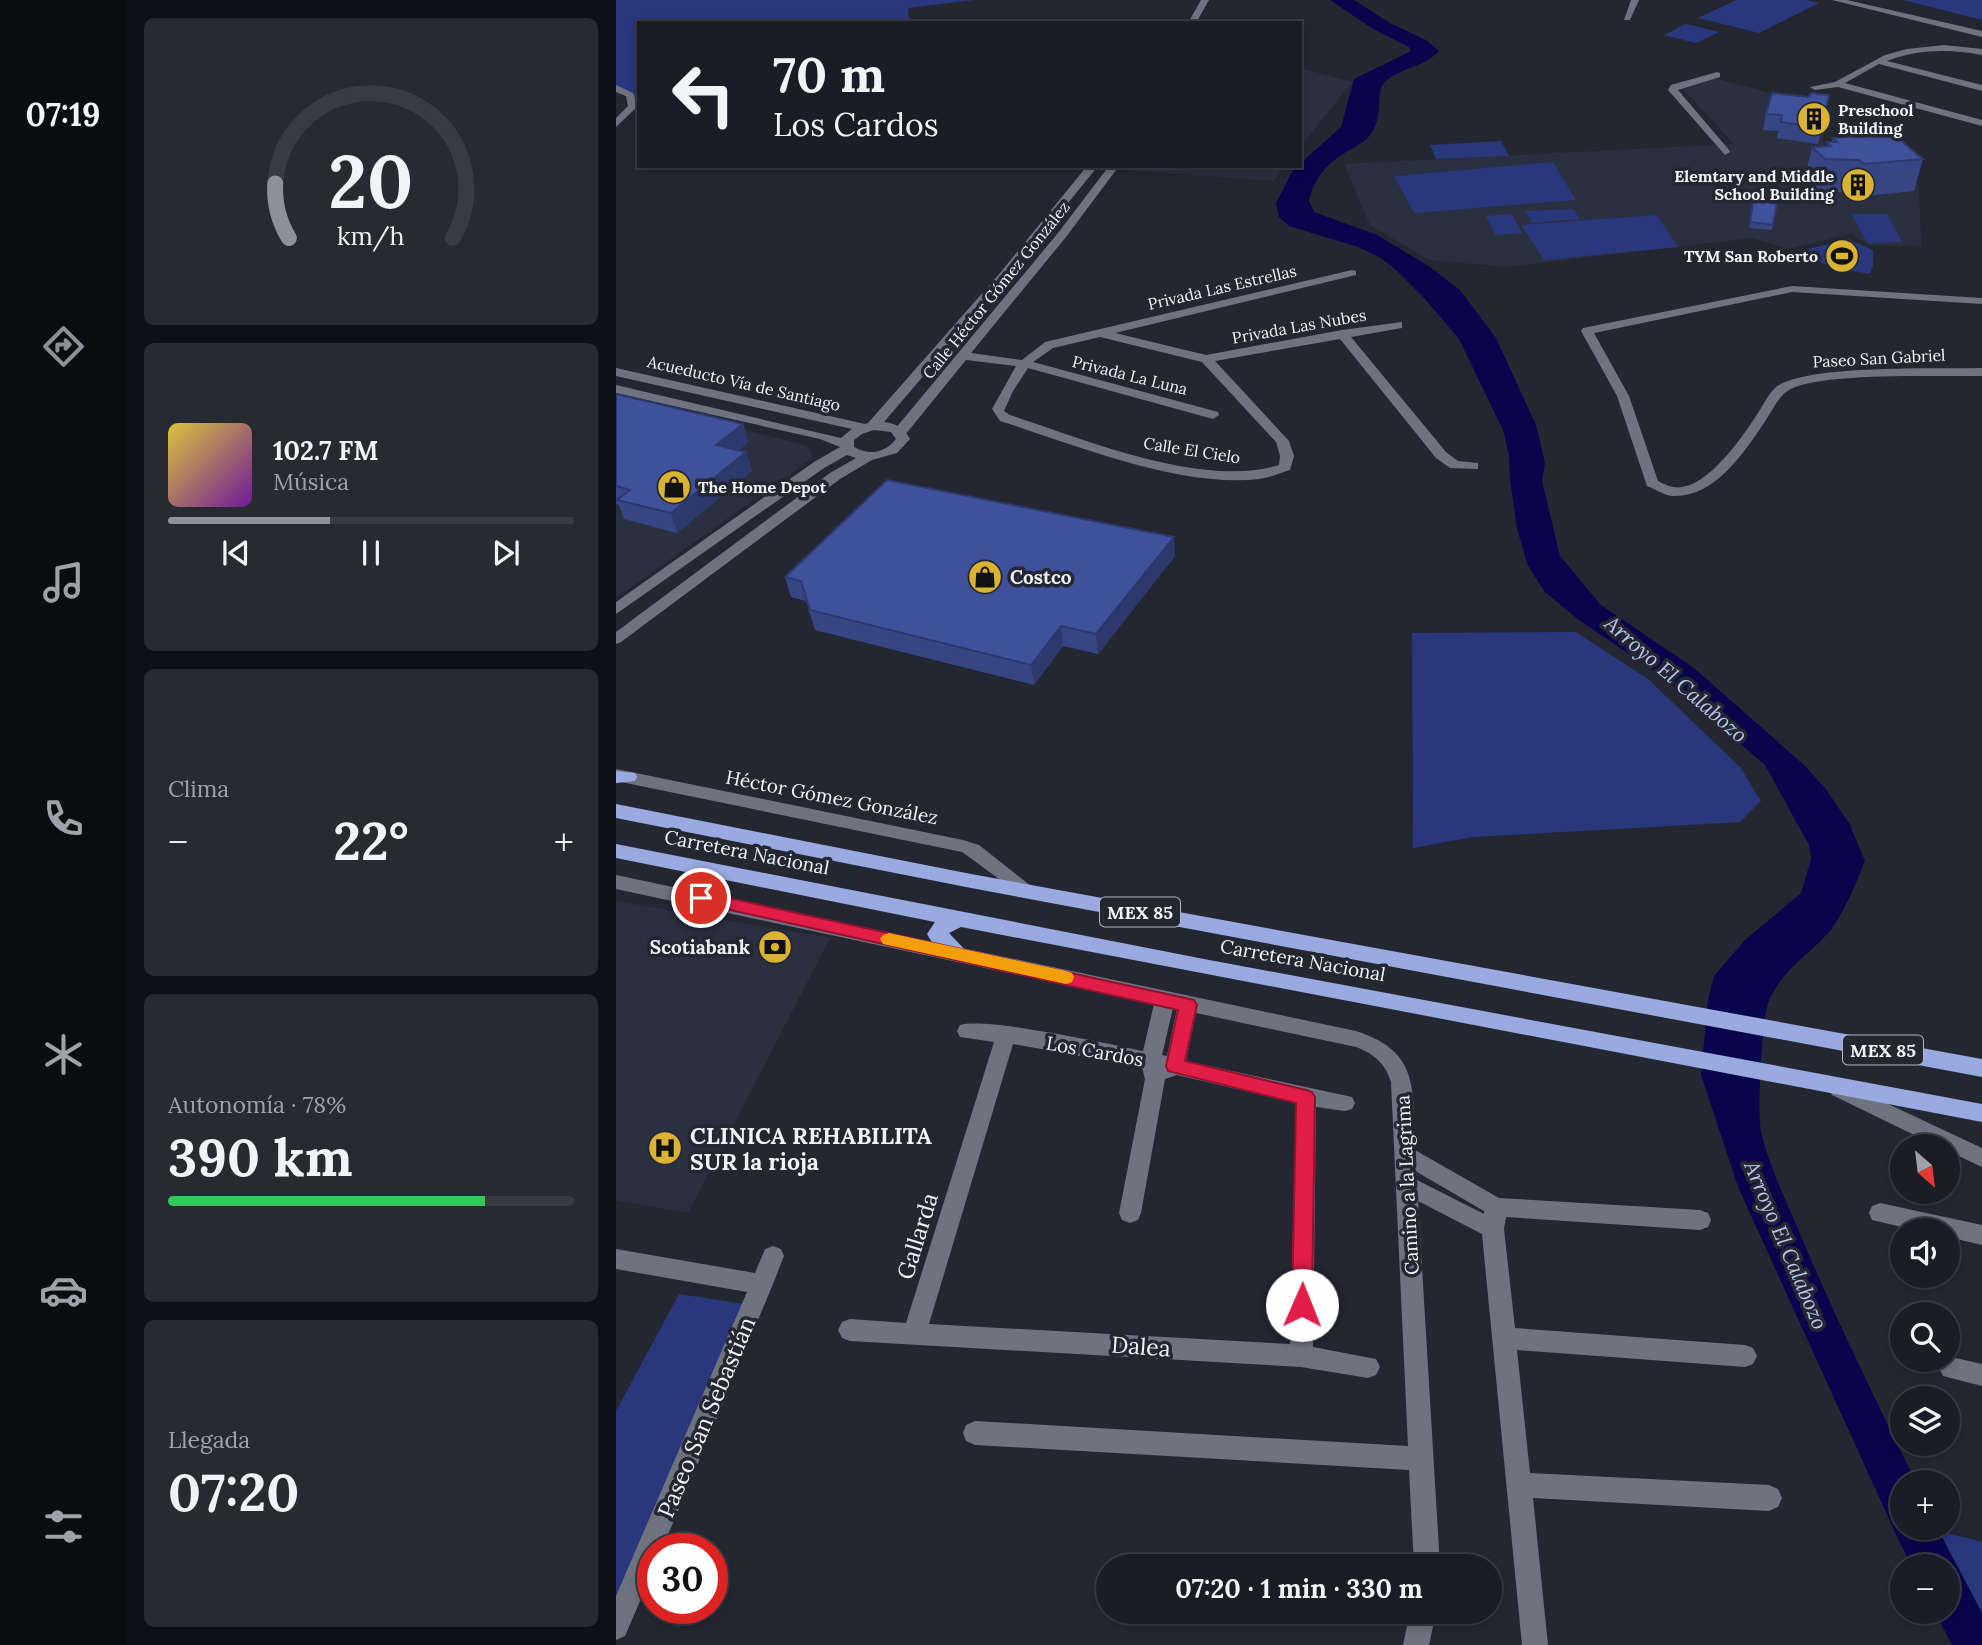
<!DOCTYPE html>
<html lang="es">
<meta charset="utf-8">
<style>
body{margin:0;font-family:Lora,serif;background:#282a32;color:#f1f3f6;height:100vh;display:flex;flex-direction:column;font-size:26px;white-space:nowrap}
*{box-sizing:border-box;margin:0}
p{font-size:23px;color:#a0a2a7}
.icon{flex:none;width:38px;height:38px;fill:none;stroke:currentColor;stroke-width:2;stroke-linecap:round;stroke-linejoin:round}
.map{position:relative;flex:1;overflow:hidden}
.details{display:flex;flex-direction:column;gap:18px;padding:18px;background:#0f1015;width:490px}
.details>*{flex:none}
.top-card{position:absolute;left:21px;top:21px;width:665px;height:147px;border-radius:0px;box-shadow:0 4px 10px #0003,0 0 0 2px #393b43;background:#1b1d26;color:#f1f3f6;overflow:hidden}
.needle{width:46px;rotate:152deg}
.controls{position:absolute;left:1274px;top:1134px;display:grid;gap:14px}
.controls a{display:grid;place-items:center;width:70px;height:70px;border-radius:50%;background:#1b1d26;box-shadow:0 4px 10px #0003,0 0 0 2px #393b43;font-size:35px}
.speed{position:absolute;left:21px;top:1533px;display:flex;gap:14px;font-size:35px;font-weight:700;text-align:center}
.speed>*{display:grid;place-content:center;width:91px;height:91px;border-radius:50%;background:#1b1d26;box-shadow:0 4px 10px #0003,0 0 0 2px #393b43;line-height:1}
.speed .limit{border:10px solid #d22;background:#fff;color:#111}
.pin{position:absolute;display:grid;place-items:center;width:60px;height:60px;color:#fff;margin:-30px;border:4px solid #fff;border-radius:50%;box-shadow:0 2px 7px #0007}
.me{position:absolute;width:77px;margin:-38px;rotate:1deg;stroke-linejoin:round;filter:drop-shadow(0 0 5px #0008)}
.turn{display:flex;align-items:center;gap:24px;height:147px;padding:0 21px;font-size:32px}
.turn .icon{width:91px;height:91px;stroke-width:2.5}
.turn b{display:block;font-size:49px;line-height:60px}
.big{font-size:52px;font-weight:800;line-height:1.1}
.details .widget{flex:1;display:flex;flex-direction:column;justify-content:center;gap:10px;min-width:0;padding:0 24px;border-radius:10px;background:#282a32}
.details .dial{align-items:center;gap:0}
.dial svg{height:182px;overflow:visible;fill:none;stroke:#393b43;stroke-width:7;stroke-linecap:round;text-anchor:middle}
.dial text{fill:#f1f3f6;stroke:none}
.song{display:flex;align-items:center;gap:21px}
.cover{width:84px;height:84px;border-radius:10px;background:linear-gradient(135deg,hsl(50 70% 55%),hsl(280 70% 35%))}
.played{height:7px;border-radius:4px;background:linear-gradient(90deg,#8c9099 40%,#393b43 40%)}
.keys{display:flex;justify-content:space-around;direction:ltr}
.heat{display:flex;justify-content:space-between;align-items:center;font-size:38px;direction:ltr}
.charge{height:10px;border-radius:5px;background:linear-gradient(90deg,#34c759 78%,#393b43 0)}
.trip{position:absolute;left:480px;top:1554px;width:406px;height:70px;border-radius:35px;background:#1b1d26;box-shadow:0 4px 10px #0003,0 0 0 2px #393b43;font-weight:800;line-height:70px;text-align:center}
main{display:flex;flex:1;min-height:0}
.dock{display:flex;flex-direction:column;width:126px;justify-content:space-around;align-items:center;background:#0b0c0f;color:#a0a2a7}
.dock .icon{width:49px;height:49px}
.dock .current{color:#8c9099}
.dock b{font-size:32px;color:#f1f3f6}
.map>svg:first-child{display:block}
.built{fill:#2b3040}
.green{fill:#29377c}
.water{fill:#09054d}
.lines{fill:none;stroke-linecap:round;stroke-linejoin:round}
.minor{fill:#6f7380;fill-rule:evenodd}
.tertiary{fill:#6f7380;fill-rule:evenodd}
.trunk{fill:#98aae0;fill-rule:evenodd}
.wall{fill:#364685}
.shaded-wall{fill:#2c396c}
.building{fill:#3f519b;stroke:#2c396c;stroke-width:2}
.route{fill:#e11d48;stroke:#92132f;stroke-width:2}
.slow{fill:#f59e0b}
.labels{text-anchor:middle;dominant-baseline:central;stroke-width:7;stroke-linejoin:round;paint-order:stroke}
.far-poi-label{font-size:16px;font-weight:bold;fill:#f0f3fa;stroke:#242732;text-anchor:start}
.far-street-label{font-size:16px;fill:#f0f3fa;stroke:#242732}
.shield{fill:#242732;stroke:#b3b6be;stroke-width:2}
.shield-label{font-size:18px;font-weight:bold;fill:#f0f3fa}
.poi-label{font-size:19px;font-weight:bold;fill:#f0f3fa;stroke:#242732;text-anchor:start}
.street-label{font-size:19px;fill:#f0f3fa;stroke:#242732}
.water-label{font-size:21px;font-style:italic;fill:#b8c6f0;stroke:#242732}
.near-poi-label{font-size:23px;font-weight:bold;fill:#f0f3fa;stroke:#242732;text-anchor:start}
.near-street-label{font-size:23px;fill:#f0f3fa;stroke:#242732}
</style>
<main>
<nav class="dock">
<b>07:19</b>
<svg class="icon current" aria-label="directions" viewBox="0 0 24 24"><path d="M12 3l9 9-9 9-9-9zM9 14v-3h6M13 9l2 2-2 2"/></svg>
<svg class="icon" aria-label="music" viewBox="0 0 24 24"><path d="M9 18V5l10-2v13"/><circle cx="6" cy="18" r="3"/><circle cx="16" cy="16" r="3"/></svg>
<svg class="icon" aria-label="phone" viewBox="0 0 24 24"><path d="M5 4h4l2 5-3 2q2 4 5 5l2-3 5 2v4C11 20 4 13 5 4z"/></svg>
<svg class="icon" aria-label="climate" viewBox="0 0 24 24"><path d="M12 3v18M4 7l16 10M4 17L20 7"/></svg>
<svg class="icon" aria-label="car" viewBox="0 0 24 24"><path d="M5 17H2v-5l4-1 3-4h7l3 4 3 1v5h-3M9 17h6M6 11h13"/><circle cx="7" cy="17" r="2"/><circle cx="17" cy="17" r="2"/></svg>
<svg class="icon" aria-label="filters" viewBox="0 0 24 24"><path d="M4 7h16M4 17h16"/><circle cx="9" cy="7" r="2"/><circle cx="15" cy="17" r="2"/></svg>
</nav>
<section class="details">
<div class="widget dial"><svg viewBox="0 0 100 80">
<path d="M14 69A42 42 0 1 1 86 69"/>
<path d="M14 69A42 42 0 0 1 8 45" stroke="#8c9099"/>
<text x="50" y="56" font-size="32" font-weight="700">20</text>
<text x="50" y="72" font-size="11">km/h</text>
</svg></div>
<div class="widget">
<div class="song"><i class="cover"></i><div><b>102.7 FM</b><p>Música</p></div></div>
<div class="played"></div>
<div class="keys"><svg class="icon" aria-label="previous" viewBox="0 0 24 24"><path d="M18 5L8 12l10 7zM5 5v14"/></svg><svg class="icon" aria-label="pause" viewBox="0 0 24 24"><path d="M8 5v14M16 5v14"/></svg><svg class="icon" aria-label="next" viewBox="0 0 24 24"><path d="M6 5l10 7-10 7zM19 5v14"/></svg></div>
</div>
<div class="widget"><p>Clima</p>
<div class="heat"><a>−</a><b class="big">22°</b><a>+</a></div>
</div>
<div class="widget"><p>Autonomía · 78%</p><b class="big">390 km</b><div class="charge"></div></div>
<div class="widget"><p>Llegada</p><b class="big">07:20</b></div>
</section>
<div class="map">
<svg width="1366" height="1645" viewBox="0 0 1366 1645">
<rect width="100%" height="100%" fill="#242732"/>
<path class="built" d="M 684,68 L 736,82 L 684,147 Z
M 1098,78 L 1215,109 L 1206,142 L 1277,156 L 1303,186 L 1305,246 L 1254,245 L 1236,234 L 1171,249 L 1137,238 L 889,267 L 813,260 L 754,225 L 728,164 L 1118,144 L 1067,89 Z
M 513,166 L 669,166 L 658,181 L 510,170 Z
M 0,399 L 190,445 L 195,452 L 195,459 L 0,598 Z
M 0,901 L 214,938 L 72,1213 L 0,1200 Z"/>
<path class="green" d="M 0,0 L 358,0 L 292,8 L 293,23 L 23,23 L 23,99 L 17,99 L 0,91 Z
M 1120,0 L 1189,0 L 1203,3 L 1143,33 L 1082,18 Z
M 1287,0 L 1366,0 L 1366,20 Z
M 1070,24 L 1103,32 L 1080,43 L 1048,35 Z
M 885,141 L 893,156 L 820,159 L 814,145 Z
M 937,162 L 960,200 L 798,213 L 778,176 Z
M 957,209 L 964,219 L 916,223 L 909,211 Z
M 896,214 L 906,233 L 879,235 L 870,216 Z
M 1236,214 L 1271,214 L 1286,242 L 1251,243 Z
M 1041,215 L 1062,247 L 928,260 L 905,225 Z
M 1232,239 L 1257,250 L 1257,265 L 1254,274 L 1227,269 L 1220,262 L 1208,264 L 1185,251 Z
M 960,632 L 1032,679 L 1124,767 L 1145,801 L 1124,822 L 857,837 L 797,848 L 796,633 Z
M 63,1294 L 129,1304 L 0,1597 L 0,1411 Z
M 1323,1531 L 1366,1542 L 1366,1613 Z"/>
<path class="water" d="M 714,0 L 738,0 L 774,23 L 810,40 L 823,51 C 807,68 787,67 771,80 C 757,91 770,114 754,135 C 748,143 740,146 732,151 C 712,162 698,178 693,201 L 698,212 L 761,235 L 814,267 L 844,290 L 880,338 L 920,425 L 929,463 L 926,481 L 944,556 L 985,605 L 1078,668 L 1188,765 L 1209,788 L 1233,823 L 1249,861 C 1242,879 1226,918 1213,932 C 1192,956 1163,972 1152,1004 C 1146,1020 1141,1114 1145,1131 C 1153,1167 1171,1202 1185,1236 C 1220,1319 1260,1401 1300,1482 L 1286,1482 L 1286,1528 L 1321,1528 L 1366,1613 L 1366,1645 L 1336,1645 L 1319,1612 L 1332,1612 L 1332,1566 L 1296,1566 L 1283,1541 L 1122,1187 L 1085,1075 L 1092,999 L 1098,976 L 1128,941 L 1185,893 L 1195,859 L 1193,845 L 1149,765 L 1047,677 L 963,620 L 929,592 L 921,580 L 911,564 L 901,528 L 894,480 L 893,455 L 887,430 L 843,339 L 809,299 L 779,269 L 763,257 L 742,247 L 673,226 L 663,217 L 660,203 L 677,170 L 725,127 L 738,79 L 795,51 L 793,47 L 757,29 Z"/>
<g class="lines">
<path class="minor" d="M 585,0 L 593,0 L 580,23 L 572,23 Z
M 1015,0 L 1023,0 L 1014,20 L 1008,20 Z
M 1216,0 L 1231,0 L 1366,31 L 1366,37 Z
M 1328,45 L 1366,49 L 1366,55 C 1334,49 1302,49 1271,61 L 1366,85 L 1366,91 L 1263,64 L 1229,83 L 1366,120 L 1366,126 L 1222,87 L 1199,90 L 1194,87 L 1219,82 L 1269,55 L 1291,49 Z
M 1101,72 L 1104,73 L 1104,77 L 1062,90 L 1113,150 L 1114,152 L 1109,155 L 1052,90 L 1055,85 Z
M 0,85 L 17,93 L 22,106 L 0,127 L 0,118 L 12,106 L 10,96 L 0,92 Z
M 471,166 L 482,166 L 392,277 L 262,429 L 252,429 L 252,423 L 384,273 Z
M 493,166 L 503,166 L 450,237 L 355,353 L 406,360 L 429,342 L 736,270 L 740,271 L 740,275 L 499,333 L 590,355 L 726,330 L 786,322 L 786,328 L 735,337 L 830,452 L 842,461 L 862,463 L 862,469 L 834,468 L 820,458 L 724,339 L 599,361 L 673,441 L 678,456 L 674,470 C 664,473 653,478 643,479 C 564,488 460,445 384,421 L 376,409 L 400,366 L 350,360 L 289,435 L 279,435 L 279,429 L 442,233 ZM 484,337 L 586,362 L 660,442 L 664,456 L 663,465 C 587,489 468,439 394,415 L 388,411 L 397,391 L 412,368 L 597,419 L 603,415 L 602,412 L 417,362 L 437,348 Z
M 1176,286 L 1366,298 L 1366,304 L 1176,292 L 978,333 L 1013,396 L 1042,481 C 1046,483 1052,486 1057,487 C 1089,493 1127,436 1142,413 C 1147,405 1153,393 1160,387 C 1189,364 1325,369 1366,368 L 1366,376 C 1327,377 1196,371 1170,392 C 1161,399 1155,413 1148,423 C 1127,454 1098,498 1056,496 C 1048,495 1039,489 1031,486 L 1001,396 L 965,331 L 967,328 Z
M 0,875 L 740,1031 C 806,1052 796,1092 799,1150 L 883,1198 L 1084,1210 L 1092,1213 L 1095,1220 L 1092,1227 L 1084,1230 L 890,1217 L 888,1229 L 899,1328 L 1129,1345 L 1137,1348 L 1141,1356 L 1137,1364 L 1129,1367 L 901,1350 L 914,1473 L 1153,1485 L 1162,1489 L 1166,1498 L 1162,1507 L 1153,1511 L 917,1498 L 932,1645 L 906,1645 L 866,1234 L 802,1201 L 824,1566 L 798,1566 L 793,1470 L 359,1445 L 350,1441 L 347,1433 L 350,1425 L 359,1421 L 792,1446 L 775,1082 C 769,1063 758,1054 740,1047 L 580,1013 L 570,1061 L 736,1097 L 739,1103 L 736,1109 L 729,1111 L 700,1107 L 697,1347 L 760,1359 L 764,1367 L 760,1375 L 752,1378 L 685,1367 L 234,1341 L 226,1338 L 222,1330 L 226,1322 L 234,1319 L 290,1323 L 378,1042 L 344,1037 L 341,1031 L 344,1025 C 371,1017 494,1044 527,1051 L 538,1004 L 0,889 ZM 557,1008 L 561,1009 L 551,1056 L 546,1055 ZM 397,1044 L 526,1067 L 529,1079 L 503,1213 L 506,1220 L 514,1223 L 522,1220 L 525,1213 L 549,1079 L 561,1075 L 680,1103 L 674,1344 L 313,1324 ZM 801,1172 L 868,1211 L 868,1214 L 801,1180 Z
M 1223,1081 L 1366,1148 L 1366,1167 L 1332,1151 L 1332,1146 L 1321,1146 L 1216,1095 L 1213,1089 L 1216,1083 Z
M 1264,1203 L 1366,1225 L 1366,1245 L 1332,1237 L 1332,1230 L 1299,1230 L 1256,1220 L 1253,1213 L 1256,1206 Z
M 157,1246 L 165,1249 L 168,1256 L 157,1284 L 46,1549 L 37,1549 L 37,1571 L 9,1636 L 0,1640 L 0,1596 L 131,1292 L 0,1269 L 0,1249 L 139,1273 L 149,1249 Z
M 1335,1357 L 1366,1364 L 1366,1386 L 1327,1376 L 1323,1368 L 1327,1360 Z
M 794,1612 L 820,1612 L 813,1645 L 787,1645 Z"/>
<path class="tertiary" d="M 0,368 L 249,424 C 266,419 286,422 294,439 L 281,453 L 256,460 L 224,479 L 5,642 L 0,644 L 0,632 L 214,473 L 240,458 L 231,455 L 208,468 L 0,614 L 0,602 L 198,462 L 224,447 L 204,439 L 0,393 L 0,385 L 225,438 L 236,429 L 0,376 ZM 258,430 L 275,432 L 280,439 C 269,453 253,456 238,447 L 238,440 L 246,434 Z
M 0,769 L 347,840 L 363,845 L 420,890 L 417,895 L 405,895 L 346,852 L 0,781 Z"/>
<path class="trunk" d="M 0,771 L 19,773 L 21,777 L 19,781 L 0,783 Z
M 0,804 L 355,874 L 1366,1059 L 1366,1077 L 355,888 L 0,818 Z
M 0,844 L 588,959 L 1366,1104 L 1366,1122 L 345,927 L 333,933 L 352,953 L 349,959 C 334,963 318,947 311,934 L 319,922 L 0,858 Z"/>
</g>
<path class="wall" d="M 1213,95 L 1202,144 L 1161,138 L 1163,131 L 1147,130 L 1150,114 L 1193,97 Z
M 1217,138 L 1307,159 L 1298,191 L 1240,197 L 1235,192 L 1202,192 L 1189,179 L 1196,147 L 1211,146 L 1211,142 L 1216,142 Z
M 1137,200 L 1161,203 L 1156,230 L 1133,228 Z
M 0,394 L 127,424 L 132,442 L 123,450 L 130,452 L 136,471 L 61,533 L 8,519 L 3,505 L 0,504 Z
M 559,556 L 482,654 L 447,646 L 418,685 L 199,630 L 190,601 L 175,597 L 169,577 Z"/>
<path class="shaded-wall" d="M 127,424 L 132,442 L 106,464 L 100,445 Z
M 130,452 L 136,471 L 61,533 L 55,513 Z
M 558,537 L 559,556 L 482,654 L 480,634 Z
M 445,626 L 447,646 L 418,685 L 415,665 Z"/>
<path class="building" d="M 1156,93 L 1193,97 L 1195,93 L 1213,95 L 1206,128 L 1165,122 L 1166,115 L 1150,114 Z
M 1276,133 L 1307,159 L 1248,164 L 1243,160 L 1209,159 L 1196,147 L 1215,146 L 1211,142 L 1221,142 L 1217,138 Z
M 1137,200 L 1161,203 L 1157,225 L 1134,222 Z
M 0,394 L 127,424 L 100,445 L 130,452 L 55,513 L 1,500 L 14,490 L 0,486 Z
M 271,480 L 558,537 L 480,634 L 445,626 L 415,665 L 194,610 L 185,581 L 169,577 Z"/>
<path class="route" d="M 85,892 L 578,1000 L 581,1005 L 569,1061 L 690,1090 L 696,1092 L 699,1097 L 696,1305 L 693,1311 L 686,1314 L 679,1311 L 676,1305 L 680,1103 L 552,1071 L 550,1066 L 562,1010 L 79,902 L 76,898 Z"/>
<path class="slow" d="M 273,933 L 450,971 L 456,973 L 458,977 L 456,982 L 450,984 L 267,944 L 264,939 L 267,935 Z"/>
<defs>
<g id="building-disc" transform="scale(1.75)"><circle r="9.5" fill="#dab333" stroke="#242732"/><path d="M-4-6H4V6H1V3H-1V6H-4ZM-2.5-4.3h1.7v1.8h-1.7ZM.8-4.3h1.7v1.8H.8ZM-2.5-1h1.7V.8h-1.7ZM.8-1h1.7V.8H.8Z" fill="#111"/></g>
<g id="stadium-disc" transform="scale(1.75)"><circle r="9.5" fill="#dab333" stroke="#242732"/><path d="M0-5a6.5 5 0 1 0 0 10a6.5 5 0 1 0 0-10ZM-3.5-1.8h7v3.6h-7Z" fill="#111"/></g>
<g id="shop-disc" transform="scale(1.75)"><circle r="9.5" fill="#dab333" stroke="#242732"/><path d="M-5-2.5h2.3a2.7 3.5 0 0 1 5.4 0H5L5.5 6h-11ZM-1.5-2.5h3a1.5 2.3 0 0 0-3 0Z" fill="#111"/></g>
<g id="bank-disc" transform="scale(1.75)"><circle r="9.5" fill="#dab333" stroke="#242732"/><path d="M-6-4H6V4H-6ZM0-2.3a2.3 2.3 0 1 0 0 4.6a2.3 2.3 0 1 0 0-4.6Z" fill="#111"/></g>
<g id="hospital-disc" transform="scale(1.75)"><circle r="9.5" fill="#dab333" stroke="#242732"/><path d="M-5-5h3v3.5h4V-5h3V5h-3V1.5h-4V5h-3Z" fill="#111"/></g>
</defs>
<g fill-rule="evenodd">
<use href="#building-disc" x="1198" y="119"/>
<use href="#building-disc" x="1242" y="185"/>
<use href="#stadium-disc" x="1226" y="256"/>
<use href="#shop-disc" x="58" y="487"/>
<use href="#shop-disc" x="369" y="577"/>
<use href="#bank-disc" x="159" y="947"/>
<use href="#hospital-disc" x="49" y="1148"/>
</g>
<g class="labels">
<g class="far-poi-label">
<text x="1222" y="110">Preschool<tspan x="1222" dy="18">Building</tspan></text>
<text x="1218" y="176" text-anchor="end">Elemtary and Middle<tspan x="1218" dy="18">School Building</tspan></text>
<text x="1202" y="256" text-anchor="end">TYM San Roberto</text>
<text x="82" y="487">The Home Depot</text>
</g>
<g class="far-street-label">
<text transform="translate(606 287) rotate(-13)">Privada Las Estrellas</text>
<text transform="translate(380 290) rotate(-51)">Calle Héctor Gómez González</text>
<text transform="translate(683 326) rotate(-10)">Privada Las Nubes</text>
<text transform="translate(1263 358) rotate(-3)">Paseo San Gabriel</text>
<text transform="translate(514 375) rotate(14)">Privada La Luna</text>
<text transform="translate(128 383) rotate(13)">Acueducto Vía de Santiago</text>
<text transform="translate(576 450) rotate(9)">Calle El Cielo</text>
</g>
<g class="shield">
<rect x="484" y="897.5" width="80" height="29" rx="5"/>
<rect x="1227" y="1035.5" width="80" height="29" rx="5"/>
</g>
<g class="shield-label">
<text x="524" y="912">MEX 85</text>
<text x="1267" y="1050">MEX 85</text>
</g>
<g class="poi-label">
<text x="394" y="577">Costco</text>
<text x="134" y="947" text-anchor="end">Scotiabank</text>
</g>
<g class="street-label">
<text transform="translate(216 797) rotate(11)">Héctor Gómez González</text>
<text transform="translate(131 852) rotate(11)">Carretera Nacional</text>
<text transform="translate(687 960) rotate(10)">Carretera Nacional</text>
<text transform="translate(479 1051) rotate(10)">Los Cardos</text>
<text transform="translate(791 1185) rotate(-93)">Camino a la Lagrima</text>
</g>
<g class="water-label">
<text transform="translate(1060 679) rotate(41)">Arroyo El Calabozo</text>
<text transform="translate(1170 1245) rotate(67)">Arroyo El Calabozo</text>
</g>
<g class="near-poi-label">
<text x="74" y="1135">CLINICA REHABILITA<tspan x="74" dy="26">SUR la rioja</tspan></text>
</g>
<g class="near-street-label">
<text transform="translate(301 1236) rotate(-73)">Gallarda</text>
<text transform="translate(525 1346) rotate(4)">Dalea</text>
<text transform="translate(90 1417) rotate(-67)">Paseo San Sebastián</text>
</g>
</g>
</svg>
<div class="controls">
<a><svg class="needle" viewBox="-14 -14 28 28"><path d="M0-13l5 13h-10z" fill="#e53935"/><path d="M0 13l5-13h-10z" fill="#a0a2a7"/></svg></a>
<a><svg class="icon" aria-label="sound" viewBox="0 0 24 24"><path d="M4 9h4l5-4v14l-5-4H4zM17 9q2 3 0 6"/></svg></a>
<a><svg class="icon" aria-label="search" viewBox="0 0 24 24"><circle cx="10" cy="10" r="6"/><path d="M15 15l6 6"/></svg></a>
<a><svg class="icon" aria-label="layers" viewBox="0 0 24 24"><path d="M12 4l9 5-9 5-9-5zM3 14l9 5 9-5"/></svg></a>
<a>+</a>
<a>−</a>
</div>
<div class="speed"><div class="limit">30</div></div>
<div class="pin" style="left:85px;top:898px;background:#d93025"><svg class="icon" aria-label="arrive" viewBox="0 0 24 24"><path d="M6 21V4h12l-3 4 3 4H6"/></svg></div>
<svg class="me" style="left:686px;top:1305px" viewBox="-20 -20 40 40"><circle r="19" fill="#fff"/><path d="M0-13L10 11 0 6-10 11z" fill="#e11d48"/></svg>
<div class="trip">07:20 · 1 min · 330 m</div>
<div class="top-card">
<div class="turn"><svg class="icon" aria-label="left" viewBox="0 0 24 24"><path d="M17 20v-9H6M10 6l-5 5 5 5"/></svg><div><b>70 m</b>Los Cardos</div></div>
</div>
</div>
</main>
